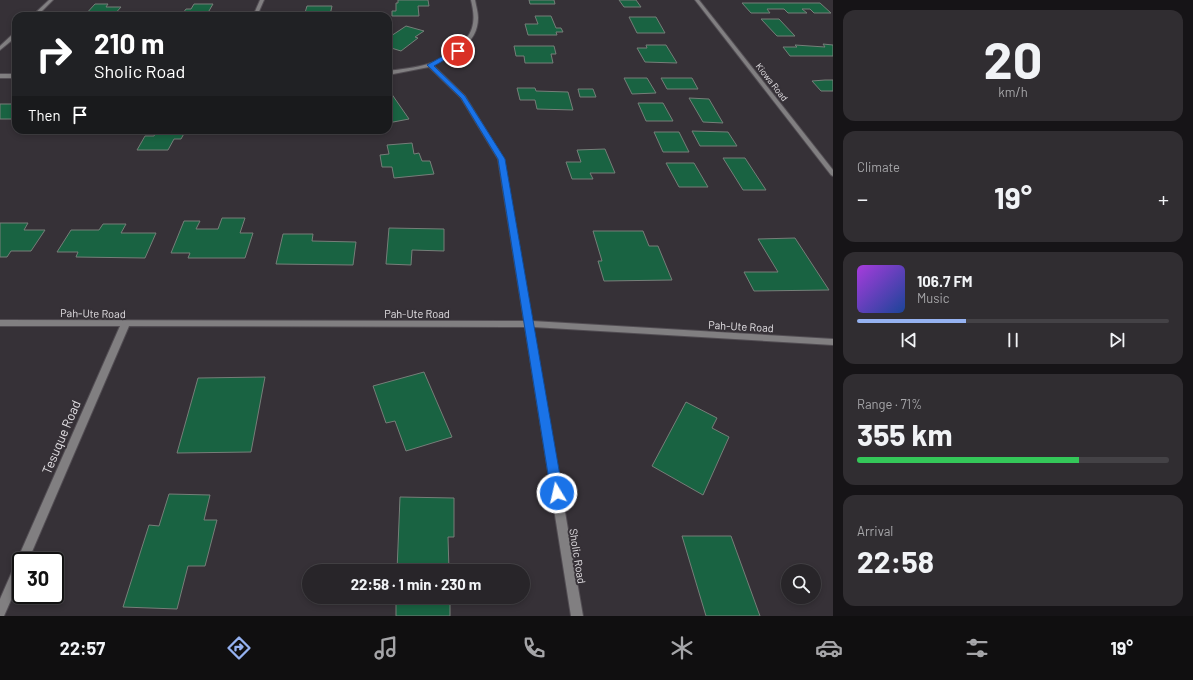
<!DOCTYPE html>
<meta charset="utf-8">
<style>
body{margin:0;font-family:Barlow,sans-serif;background:#302d31;color:#f1f3f6;height:100vh;display:flex;flex-direction:column;font-size:15px;white-space:nowrap}
*{box-sizing:border-box;margin:0}
p{font-size:13px;color:#a5a5a8}
.icon{flex:none;width:22px;height:22px;fill:none;stroke:currentColor;stroke-width:2;stroke-linecap:round;stroke-linejoin:round}
.map{position:relative;flex:1;overflow:hidden}
.details{display:flex;flex-direction:column;gap:10px;padding:10px;background:#161417;width:360px}
.details>*{flex:none}
.hud{position:absolute;left:12px;top:12px;width:380px;height:122px;border-radius:12px;box-shadow:0 2px 6px #0003,0 0 0 1px #444246;background:#202124;color:#fff;overflow:hidden}
.buttons{position:absolute;left:781px;top:564px;display:grid;gap:8px}
.buttons a{display:grid;place-items:center;width:40px;height:40px;border-radius:50%;background:#282529;box-shadow:0 2px 6px #0003,0 0 0 1px #444246;font-size:20px}
.speed{position:absolute;left:12px;top:552px;display:flex;gap:8px;font-size:20px;font-weight:700;text-align:center}
.speed>*{display:grid;place-content:center;width:52px;height:52px;border-radius:50%;background:#282529;box-shadow:0 2px 6px #0003,0 0 0 1px #444246;line-height:1}
.speed .limit{border:2px solid #111;border-radius:6px;background:#fff;color:#111}
.pin{position:absolute;display:grid;place-items:center;width:34px;height:34px;color:#fff;margin:-17px;border:2px solid #fff;border-radius:50%;box-shadow:0 1px 4px #0007}
.me{position:absolute;width:44px;margin:-22px;rotate:351deg;stroke-linejoin:round;filter:drop-shadow(0 0 3px #0008)}
.turn{display:flex;align-items:center;gap:14px;height:84px;padding:0 16px;font-size:18px}
.turn .icon{width:52px;height:52px;stroke-width:2.5}
.turn b{display:block;font-size:28px;line-height:34px}
.then{display:flex;align-items:center;height:38px;padding:0 16px;background:#0003;gap:8px;font-size:15px}
.big{font-size:30px;font-weight:700;line-height:1.1}
.details .widget{flex:1;display:flex;flex-direction:column;justify-content:center;gap:6px;min-width:0;padding:0 14px;border-radius:12px;background:#302d31}
.details .dial{align-items:center;gap:0}
.dial b{font-size:52px;line-height:1}
.song{display:flex;align-items:center;gap:12px}
.cover{width:48px;height:48px;border-radius:6px;background:linear-gradient(135deg,hsl(280 70% 55%),hsl(220 70% 35%))}
.played{height:4px;border-radius:2px;background:linear-gradient(90deg,#95b2f1 35%,#444246 35%)}
.keys{display:flex;justify-content:space-around;direction:ltr}
.heat{display:flex;justify-content:space-between;align-items:center;font-size:22px;direction:ltr}
.charge{height:6px;border-radius:3px;background:linear-gradient(90deg,#34c759 71%,#444246 0)}
.trip{position:absolute;left:302px;top:564px;width:228px;height:40px;border-radius:20px;background:#282529;box-shadow:0 2px 6px #0003,0 0 0 1px #444246;font-weight:700;line-height:40px;text-align:center}
.tabs{display:flex;height:64px;justify-content:space-around;align-items:center;background:#100f10;color:#a5a5a8}
.tabs .icon{width:28px;height:28px}
.tabs .current{color:#95b2f1}
.tabs b{font-size:18px;color:#f1f3f6}
main{display:flex;flex:1;min-height:0}
.map>svg:first-child{display:block}
.building{fill:#196342;stroke:#767e79}
.lines{fill:none;stroke-linecap:round;stroke-linejoin:round}
.minor-casing{stroke:#524d53;stroke-width:2}
.tertiary-casing{stroke:#524d53;stroke-width:2}
.minor{fill:#817f81;fill-rule:evenodd}
.tertiary{fill:#817f81;fill-rule:evenodd}
.route{fill:#1a73e8;stroke:#114b97}
.labels{text-anchor:middle;dominant-baseline:central;stroke-width:4;stroke-linejoin:round;paint-order:stroke}
.far-street-label{font-size:9px;fill:#e5e2e6;stroke:#363137}
.street-label{font-size:11px;fill:#e5e2e6;stroke:#363137}
.near-street-label{font-size:13px;fill:#e5e2e6;stroke:#363137}
</style>
<main>
<div class="map">
<svg width="833" height="616" viewBox="0 0 833 616">
<rect width="100%" height="100%" fill="#363137"/>
<path class="building" d="M 398,0 L 428,0 L 429,6 L 418,6 L 419,16 L 392,16 L 392,11 L 396,11 L 396,3 L 398,3 Z
M 529,0 L 554,0 L 555,4 L 530,4 Z
M 619,0 L 636,0 L 641,7 L 624,7 Z
M 742,3 L 820,3 L 831,13 L 814,13 L 810,9 L 802,9 L 807,13 L 788,13 L 784,9 L 767,9 L 770,13 L 751,13 Z
M 95,4 L 108,4 L 106,7 L 121,7 L 113,16 L 84,16 Z
M 194,4 L 213,4 L 206,16 L 187,16 L 189,13 L 183,13 L 186,9 L 191,9 Z
M 307,6 L 332,6 L 330,15 L 335,16 L 304,16 Z
M 535,16 L 551,16 L 556,28 L 561,28 L 563,32 L 556,32 L 557,35 L 528,35 L 525,24 L 538,24 Z
M 629,17 L 656,17 L 665,33 L 637,33 Z
M 761,19 L 779,19 L 795,36 L 777,36 Z
M 406,26 L 424,31 L 415,37 L 418,38 L 401,51 L 388,47 L 388,35 L 391,36 Z
M 823,44 L 833,45 L 833,56 L 790,56 L 783,47 L 797,47 L 795,45 L 825,47 Z
M 646,45 L 666,45 L 677,63 L 645,62 L 637,48 L 647,48 Z
M 514,46 L 554,46 L 556,54 L 551,54 L 553,63 L 525,63 L 524,56 L 516,56 Z
M 624,78 L 647,78 L 656,93 L 632,94 Z
M 661,78 L 692,78 L 698,89 L 667,89 Z
M 825,80 L 833,80 L 833,91 L 821,91 L 812,81 Z
M 517,88 L 535,88 L 536,91 L 568,92 L 573,110 L 537,109 L 535,100 L 520,100 Z
M 578,89 L 593,89 L 596,97 L 580,97 Z
M 388,93 L 391,93 L 409,119 L 388,123 Z
M 689,98 L 709,99 L 723,123 L 703,122 Z
M 638,103 L 663,103 L 673,121 L 646,121 Z
M 0,104 L 16,104 L 16,119 L 0,119 Z
M 157,130 L 186,130 L 181,139 L 174,139 L 168,150 L 137,150 L 145,136 L 154,136 Z
M 692,131 L 728,132 L 737,146 L 700,146 Z
M 654,132 L 679,132 L 689,152 L 663,152 Z
M 412,143 L 414,154 L 419,153 L 422,161 L 430,161 L 434,174 L 394,178 L 392,167 L 382,167 L 380,155 L 389,154 L 387,145 Z
M 605,149 L 615,173 L 590,173 L 593,179 L 572,179 L 566,162 L 581,162 L 577,150 Z
M 723,158 L 745,158 L 766,190 L 743,190 Z
M 666,163 L 694,163 L 708,187 L 679,187 Z
M 222,218 L 245,218 L 240,233 L 253,233 L 245,258 L 188,258 L 190,253 L 171,253 L 184,221 L 200,221 L 196,229 L 218,229 Z
M 0,223 L 28,223 L 24,230 L 45,230 L 31,251 L 11,251 L 7,257 L 0,257 Z
M 103,224 L 126,224 L 121,233 L 156,233 L 145,258 L 76,257 L 78,252 L 57,252 L 71,230 L 99,230 Z
M 389,228 L 444,229 L 444,251 L 412,250 L 411,265 L 386,264 Z
M 593,231 L 643,231 L 649,246 L 658,246 L 672,280 L 604,281 L 598,261 L 602,261 Z
M 283,234 L 313,234 L 312,241 L 356,242 L 353,265 L 276,264 Z
M 795,238 L 829,290 L 754,291 L 744,272 L 778,272 L 758,239 Z
M 424,372 L 452,437 L 406,451 L 395,421 L 386,423 L 373,386 Z
M 265,377 L 251,452 L 177,453 L 198,378 Z
M 686,402 L 717,418 L 712,428 L 729,437 L 703,495 L 652,466 Z
M 169,494 L 210,495 L 204,520 L 217,520 L 205,566 L 188,566 L 177,609 L 123,607 L 149,525 L 159,526 Z
M 400,497 L 454,498 L 454,537 L 448,537 L 449,571 L 397,571 Z
M 682,536 L 731,536 L 760,616 L 706,616 Z
M 396,597 L 450,597 L 450,616 L 396,616 Z"/>
<g class="lines">
<g class="minor-casing">
<path id="minor" d="M 49,0 L 53,0 L 37,16 L 32,16 Z
M 260,0 L 264,0 L 257,16 L 253,16 Z
M 471,0 L 475,0 C 476,6 478,12 478,18 C 478,44 453,55 433,65 L 465,96 L 504,159 L 532,321 L 833,339 L 833,345 L 533,327 L 583,616 L 571,616 L 525,327 L 129,326 L 28,561 L 21,561 L 21,577 L 4,616 L 0,616 L 0,599 L 120,326 L 0,326 L 0,320 L 524,321 L 498,159 L 461,98 L 429,67 L 388,75 L 388,71 C 401,69 415,68 428,64 C 443,59 468,43 472,28 C 475,18 473,9 471,0 Z
M 14,33 L 16,33 L 16,37 L 0,50 L 0,46 Z
M 0,74 L 16,74 L 16,78 L 0,78 Z"/>
</g>
<g class="tertiary-casing">
<path id="tertiary" d="M 695,0 L 699,0 L 833,170 L 833,176 L 831,175 Z"/>
</g>
<use href="#minor" class="minor"/>
<use href="#tertiary" class="tertiary"/>
</g>
<path class="route" d="M 456,49 L 460,51 L 434,66 L 465,96 L 505,159 L 563,493 L 561,497 L 557,499 L 553,497 L 551,493 L 498,159 L 461,98 L 427,65 Z"/>
<g class="labels">
<g class="far-street-label">
<text transform="translate(772 82) rotate(52)">Kiowa Road</text>
</g>
<g class="street-label">
<text transform="translate(93 313) rotate(1)">Pah-Ute Road</text>
<text x="417" y="313">Pah-Ute Road</text>
<text transform="translate(741 326) rotate(3)">Pah-Ute Road</text>
<text transform="translate(578 556) rotate(81)">Sholic Road</text>
</g>
<g class="near-street-label">
<text transform="translate(61 437) rotate(-67)">Tesuque Road</text>
</g>
</g>
</svg>
<div class="buttons">
<a><svg class="icon" aria-label="search" viewBox="0 0 24 24"><circle cx="10" cy="10" r="6"/><path d="M15 15l6 6"/></svg></a>
</div>
<div class="speed"><div class="limit">30</div></div>
<div class="pin" style="left:458px;top:51px;background:#d93025"><svg class="icon" aria-label="arrive" viewBox="0 0 24 24"><path d="M6 21V4h12l-3 4 3 4H6"/></svg></div>
<svg class="me" style="left:557px;top:493px" viewBox="-20 -20 40 40"><circle r="17" fill="#1a73e8" stroke="#fff" stroke-width="3"/><path d="M0-11L8 9 0 5-8 9z" fill="#fff"/></svg>
<div class="trip">22:58 · 1 min · 230 m</div>
<div class="hud">
<div class="turn"><svg class="icon" aria-label="right" viewBox="0 0 24 24"><path d="M7 20v-9h11M14 6l5 5-5 5"/></svg><div><b>210 m</b>Sholic Road</div></div>
<div class="then">Then<svg class="icon" aria-label="arrive" viewBox="0 0 24 24"><path d="M6 21V4h12l-3 4 3 4H6"/></svg></div>
</div>
</div>
<section class="details">
<div class="widget dial"><b>20</b><p>km/h</p></div>
<div class="widget"><p>Climate</p>
<div class="heat"><a>−</a><b class="big">19°</b><a>+</a></div>
</div>
<div class="widget">
<div class="song"><i class="cover"></i><div><b>106.7 FM</b><p>Music</p></div></div>
<div class="played"></div>
<div class="keys"><svg class="icon" aria-label="previous" viewBox="0 0 24 24"><path d="M18 5L8 12l10 7zM5 5v14"/></svg><svg class="icon" aria-label="pause" viewBox="0 0 24 24"><path d="M8 5v14M16 5v14"/></svg><svg class="icon" aria-label="next" viewBox="0 0 24 24"><path d="M6 5l10 7-10 7zM19 5v14"/></svg></div>
</div>
<div class="widget"><p>Range · 71%</p><b class="big">355 km</b><div class="charge"></div></div>
<div class="widget"><p>Arrival</p><b class="big">22:58</b></div>
</section>
</main>
<nav class="tabs">
<b>22:57</b>
<svg class="icon current" aria-label="directions" viewBox="0 0 24 24"><path d="M12 3l9 9-9 9-9-9zM9 14v-3h6M13 9l2 2-2 2"/></svg>
<svg class="icon" aria-label="music" viewBox="0 0 24 24"><path d="M9 18V5l10-2v13"/><circle cx="6" cy="18" r="3"/><circle cx="16" cy="16" r="3"/></svg>
<svg class="icon" aria-label="phone" viewBox="0 0 24 24"><path d="M5 4h4l2 5-3 2q2 4 5 5l2-3 5 2v4C11 20 4 13 5 4z"/></svg>
<svg class="icon" aria-label="climate" viewBox="0 0 24 24"><path d="M12 3v18M4 7l16 10M4 17L20 7"/></svg>
<svg class="icon" aria-label="car" viewBox="0 0 24 24"><path d="M5 17H2v-5l4-1 3-4h7l3 4 3 1v5h-3M9 17h6M6 11h13"/><circle cx="7" cy="17" r="2"/><circle cx="17" cy="17" r="2"/></svg>
<svg class="icon" aria-label="filters" viewBox="0 0 24 24"><path d="M4 7h16M4 17h16"/><circle cx="9" cy="7" r="2"/><circle cx="15" cy="17" r="2"/></svg>
<b>19°</b>
</nav>
